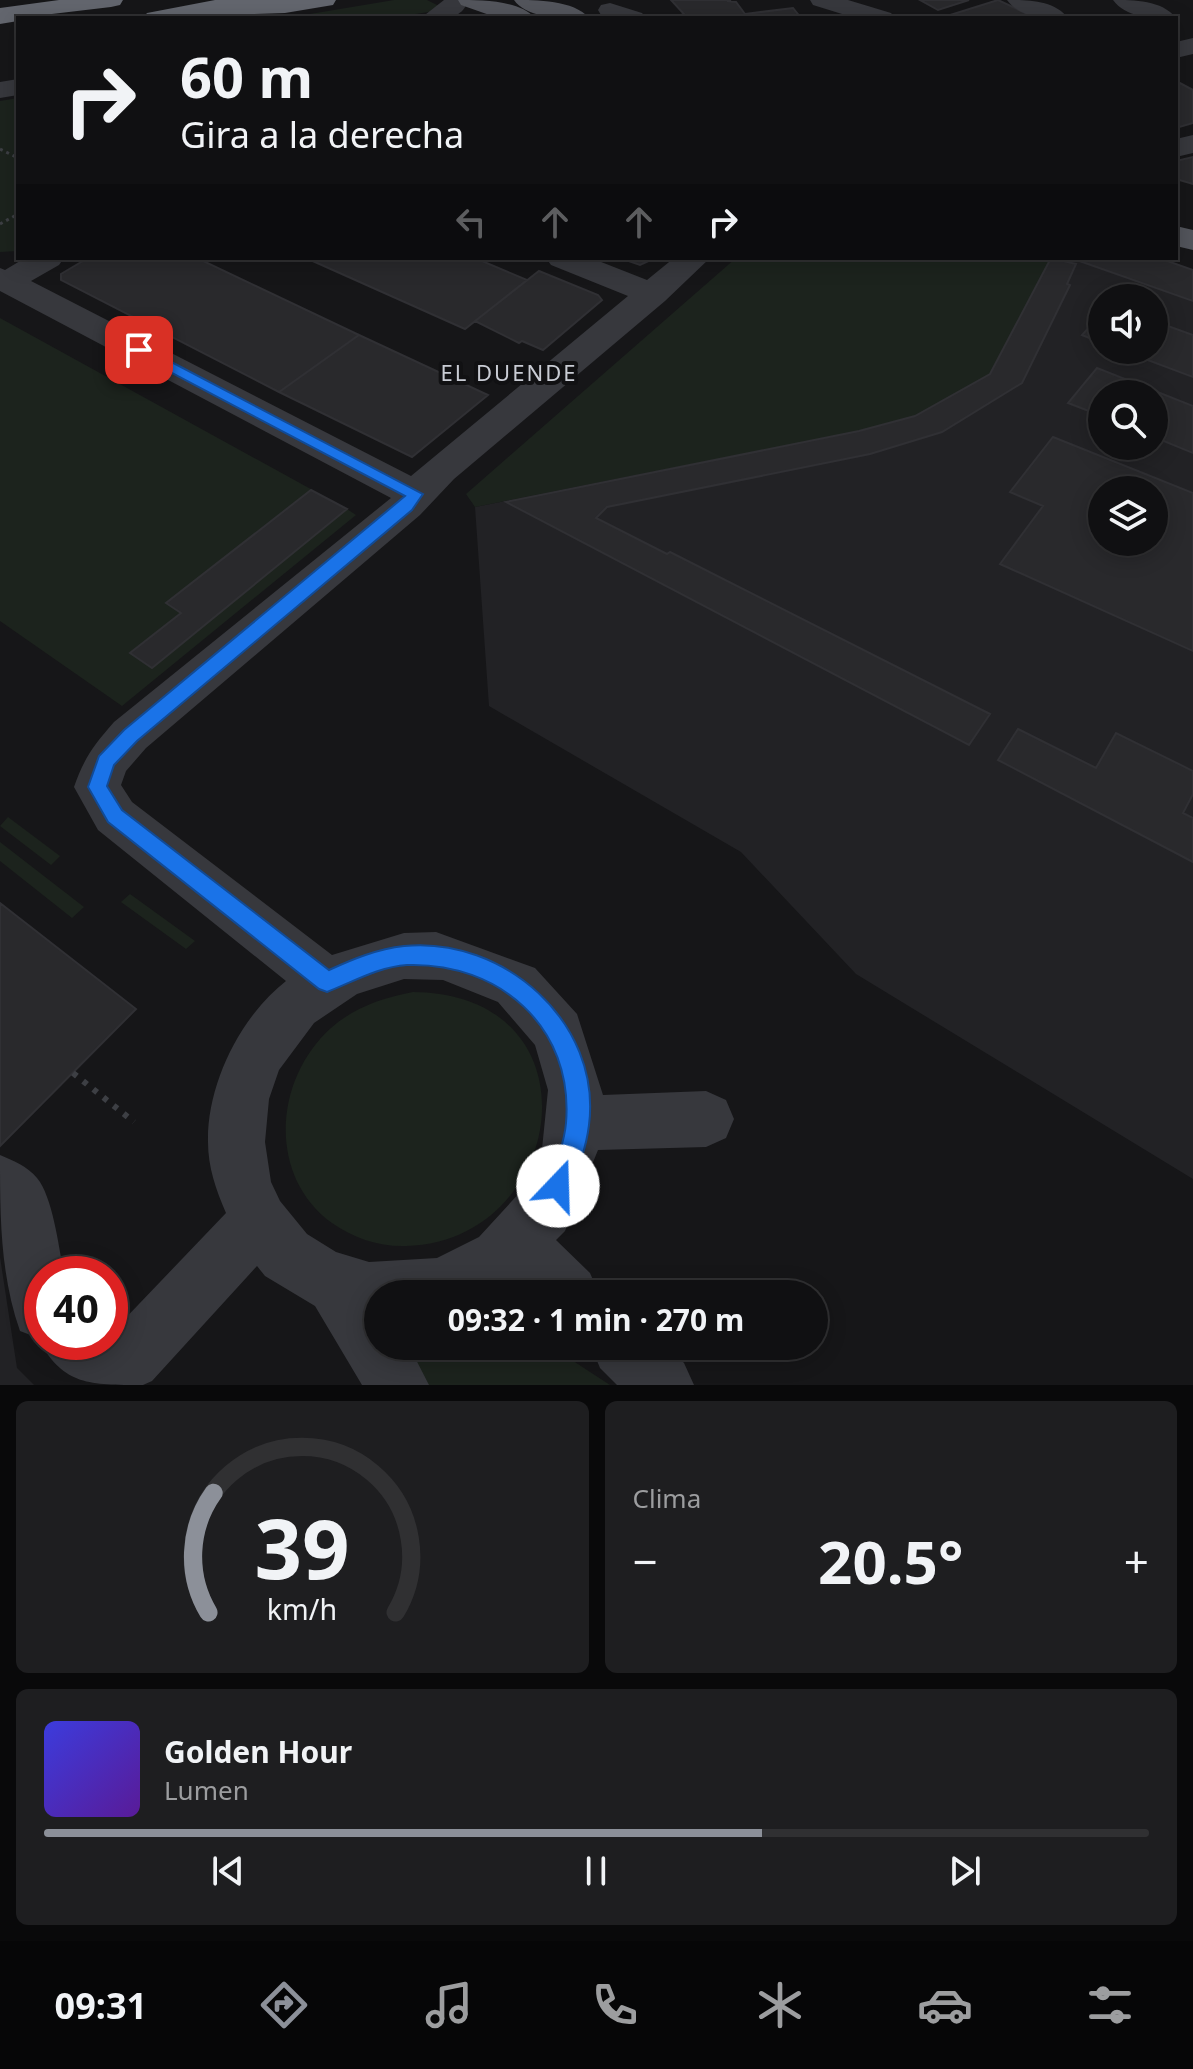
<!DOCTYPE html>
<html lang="es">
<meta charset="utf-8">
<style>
body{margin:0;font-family:"Noto Sans",sans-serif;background:#1e1e20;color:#f1f3f6;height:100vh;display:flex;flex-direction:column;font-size:30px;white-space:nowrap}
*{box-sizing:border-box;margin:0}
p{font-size:26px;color:#9c9d9f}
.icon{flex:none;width:44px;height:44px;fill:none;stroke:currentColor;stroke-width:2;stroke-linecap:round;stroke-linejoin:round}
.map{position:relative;height:1385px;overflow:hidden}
.panel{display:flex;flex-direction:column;gap:16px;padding:16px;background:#09090a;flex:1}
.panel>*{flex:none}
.guide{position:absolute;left:16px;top:16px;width:1162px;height:244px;border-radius:0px;box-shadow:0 4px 20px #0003,0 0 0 2px #303032;background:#101012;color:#f1f3f6;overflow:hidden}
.buttons{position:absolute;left:1088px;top:284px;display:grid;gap:16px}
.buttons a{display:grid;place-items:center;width:80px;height:80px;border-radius:50%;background:#101012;box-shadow:0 4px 20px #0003,0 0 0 2px #303032;font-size:40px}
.speed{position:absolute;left:24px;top:1256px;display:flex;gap:16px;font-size:40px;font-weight:700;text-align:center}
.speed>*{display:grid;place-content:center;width:104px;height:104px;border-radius:50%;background:#101012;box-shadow:0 4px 20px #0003,0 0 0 2px #303032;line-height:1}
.speed .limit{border:12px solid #d22;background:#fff;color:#111}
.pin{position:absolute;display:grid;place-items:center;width:68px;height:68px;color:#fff;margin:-34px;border-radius:16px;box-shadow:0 4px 12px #0006}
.me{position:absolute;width:88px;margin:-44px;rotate:21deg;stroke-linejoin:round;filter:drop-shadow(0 0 6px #0008)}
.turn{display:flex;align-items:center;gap:28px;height:168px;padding:0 32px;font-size:36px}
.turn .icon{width:104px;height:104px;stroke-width:2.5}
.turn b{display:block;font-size:56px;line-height:68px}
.lanes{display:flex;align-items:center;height:76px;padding:0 32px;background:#0003;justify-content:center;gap:40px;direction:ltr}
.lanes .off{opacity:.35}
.big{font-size:60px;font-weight:700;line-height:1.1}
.panel .tile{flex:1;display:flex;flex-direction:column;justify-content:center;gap:12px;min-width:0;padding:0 28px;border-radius:12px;background:#1e1e20}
.panel .dial{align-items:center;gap:0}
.dial svg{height:208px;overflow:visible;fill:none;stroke:#303032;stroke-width:7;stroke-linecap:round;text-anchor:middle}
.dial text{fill:#f1f3f6;stroke:none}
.song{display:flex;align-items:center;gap:24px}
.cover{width:96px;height:96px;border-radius:12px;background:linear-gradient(135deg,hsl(240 70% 55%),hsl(270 70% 35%))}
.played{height:8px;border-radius:4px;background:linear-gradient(90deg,#8c9099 65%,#303032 65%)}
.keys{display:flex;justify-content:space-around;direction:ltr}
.heat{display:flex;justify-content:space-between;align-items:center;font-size:44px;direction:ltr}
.panel .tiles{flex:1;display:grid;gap:16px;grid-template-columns:1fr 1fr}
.tile:last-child{grid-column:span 2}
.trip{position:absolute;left:364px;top:1280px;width:464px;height:80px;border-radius:40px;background:#101012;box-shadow:0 4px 20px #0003,0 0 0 2px #303032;font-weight:700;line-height:80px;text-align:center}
.dock{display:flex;height:128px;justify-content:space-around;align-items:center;background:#060607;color:#9c9d9f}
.dock .icon{width:56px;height:56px}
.dock .selected{color:#8c9099}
.dock b{font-size:36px;color:#f1f3f6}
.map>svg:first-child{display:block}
.built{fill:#222225;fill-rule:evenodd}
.green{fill:#1c231d}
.building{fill:#29292c;stroke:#303034;stroke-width:2;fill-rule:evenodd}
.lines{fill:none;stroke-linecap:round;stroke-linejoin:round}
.path-far1{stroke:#3d3f44;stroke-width:3;stroke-dasharray:3 4;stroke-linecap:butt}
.path{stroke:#3d3f44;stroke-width:6;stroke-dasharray:5 8;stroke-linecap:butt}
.minor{fill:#37383d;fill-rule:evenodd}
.major{fill:#53555c;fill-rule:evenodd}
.highway{fill:#63666e;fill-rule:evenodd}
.route{fill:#1a73e8;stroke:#114b97;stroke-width:2}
.labels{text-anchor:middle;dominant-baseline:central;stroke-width:8;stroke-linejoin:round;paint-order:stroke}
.far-neighbourhood-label{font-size:22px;letter-spacing:2px;fill:#c9ccd4;stroke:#111113}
</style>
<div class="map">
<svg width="1193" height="1385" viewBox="0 0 1193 1385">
<rect width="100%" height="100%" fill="#161618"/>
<path class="built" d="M 1051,258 L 1159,258 L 1193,270 L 1193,1179 L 856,974 L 741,852 L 489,706 L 475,507 L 859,431 L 915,416 L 990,374 ZM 1102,298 L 1154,298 L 1154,350 L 1102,350 ZM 1102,394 L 1154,394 L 1154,446 L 1102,446 ZM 1102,490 L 1154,490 L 1154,542 L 1102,542 Z
M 0,1257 L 17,1368 L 34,1385 L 0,1385 Z"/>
<path class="green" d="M 394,0 L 427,0 L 439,6 L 435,11 L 390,18 L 286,18 Z
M 18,98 L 18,251 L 0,252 L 0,101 Z
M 736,258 L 1051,258 L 990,374 L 915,416 L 859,431 L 475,507 L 466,494 Z
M 0,318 L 347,509 L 356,515 L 122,706 L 0,621 Z
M 8,817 L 60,856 L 51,865 L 0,826 Z
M 0,842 L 84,907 L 72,918 L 0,861 Z
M 130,894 L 195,941 L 186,949 L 121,902 Z
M 413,992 C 605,994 566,1243 406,1246 C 380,1247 353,1238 332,1223 C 267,1176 274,1079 331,1028 C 355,1007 382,998 413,992 Z
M 445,1346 L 520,1346 L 564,1355 L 610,1385 L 423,1385 L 405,1369 L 411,1348 Z"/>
<path class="building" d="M 671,0 L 731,0 L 727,1 L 736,2 L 745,14 L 793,8 L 801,18 L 737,18 L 735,15 L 683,18 L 681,15 L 684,14 Z
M 920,0 L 969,0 L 938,10 Z
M 998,0 L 1036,18 L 955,18 L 950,15 Z
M 1176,81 L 1193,90 L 1193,123 L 1176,128 Z
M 1193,157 L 1193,184 L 1176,179 L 1176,161 Z
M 88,258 L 197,258 L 359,335 L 279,392 L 61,280 L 61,274 Z
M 306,258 L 475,258 L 527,280 L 465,329 Z
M 620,258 L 655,258 L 640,265 Z
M 1051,258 L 1076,264 L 1067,284 L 1070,285 L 1022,383 L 942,432 L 870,454 L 607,507 L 596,518 L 667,554 L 670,552 L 990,714 L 969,745 L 506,502 L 859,431 L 915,416 L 990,374 Z
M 1071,258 L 1159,258 L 1193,270 L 1193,301 Z
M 539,271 L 598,295 L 602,300 L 543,350 L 522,341 L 519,343 L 475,321 Z
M 1102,313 L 1102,343 L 1082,335 Z
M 1154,321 L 1193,335 L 1193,377 L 1121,350 L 1154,350 Z
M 359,335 L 488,395 L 412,457 L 279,392 Z
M 1097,368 L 1193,406 L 1193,453 L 1154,437 L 1154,394 L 1102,394 L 1102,416 L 1068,403 Z
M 1053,437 L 1193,493 L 1193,651 L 1000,564 L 1043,506 L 1010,492 ZM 1102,490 L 1154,490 L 1154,542 L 1102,542 Z
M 311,490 L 347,509 L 152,668 L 130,653 L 181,613 L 166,603 Z
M 1018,729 L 1096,768 L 1116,733 L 1193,771 L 1193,794 L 1183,813 L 1193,818 L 1193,862 L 998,760 Z
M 0,903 L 136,1009 L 0,1146 Z"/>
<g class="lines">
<path class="path-far1" d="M 0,149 L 18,158
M 0,224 L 18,214"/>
<path class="path" d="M 73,1073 L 134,1122"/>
<path class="minor" d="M 444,0 L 468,0 C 462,22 440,18 421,18 Z
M 810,0 L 848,0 L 891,13 L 895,18 L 855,18 L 813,5 Z
M 1007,0 C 1028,0 1054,0 1068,18 C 1046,18 1021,19 1007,0 Z
M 1113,0 C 1134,0 1162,0 1176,18 C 1154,18 1127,19 1113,0 Z
M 610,3 L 642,13 L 646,18 L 601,15 L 598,10 L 601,5 Z
M 1193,38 L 1193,54 L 1176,58 L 1176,42 Z
M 18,79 L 18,95 L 0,98 L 0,82 Z
M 1193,135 L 1193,153 L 1176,157 L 1176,139 Z
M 25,258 L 64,258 L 59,265 L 31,281 L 411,476 L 628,296 L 551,265 L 546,258 L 591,258 L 647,280 L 674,258 L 710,258 L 665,301 L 454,479 L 420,515 L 146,748 L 126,771 L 121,785 L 132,802 L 332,955 L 404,933 L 436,932 L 535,968 L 577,1014 L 603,1095 L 706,1091 L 726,1100 L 734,1119 L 726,1138 L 706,1147 L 598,1150 L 565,1231 L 556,1240 L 590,1273 L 599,1294 L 526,1294 L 515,1282 L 492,1294 L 378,1294 L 378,1346 L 409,1346 L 429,1385 L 362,1385 L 315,1306 L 265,1276 L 257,1266 L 152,1381 L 143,1385 C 89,1385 64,1385 40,1342 L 41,1339 L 20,1331 C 0,1274 0,1215 0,1155 C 14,1161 27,1166 37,1178 C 53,1197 59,1249 64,1274 L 42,1274 L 42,1342 L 110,1342 L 110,1327 L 117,1327 L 226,1213 C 216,1190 208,1167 208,1142 C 207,1084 240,1017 286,981 L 98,830 L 74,787 C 84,758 94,745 114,722 L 391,498 L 0,291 L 0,268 L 5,270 ZM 404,979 L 443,980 L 498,1002 L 535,1045 L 548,1090 L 542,1149 L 523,1189 L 479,1237 L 437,1258 L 369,1262 L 336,1252 L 307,1234 L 280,1201 L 271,1182 L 265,1142 L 269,1099 L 279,1070 L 314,1023 L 357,994 Z
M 591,1346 L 667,1346 L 684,1363 L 694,1385 L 617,1385 L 600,1368 Z"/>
<path class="major" d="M 458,0 C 480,0 520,0 535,18 L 498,18 L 461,5 Z
M 514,0 C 536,0 574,0 589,18 C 566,18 528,20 514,0 Z
M 1176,226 L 1193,230 L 1193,250 L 1176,246 Z"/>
<path class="highway" d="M 59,0 L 123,0 L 120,5 L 111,7 L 18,18 L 18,21 L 0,24 L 0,8 Z
M 215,0 L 336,0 L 333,5 L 285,13 L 143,18 L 147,13 Z"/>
</g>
<path class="route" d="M 139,345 L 423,494 L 412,510 L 137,741 L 114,765 L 107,786 L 122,810 L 329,970 C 353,959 377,949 404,946 C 503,936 602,1022 589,1125 C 586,1150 577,1173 566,1195 L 558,1198 L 549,1195 L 546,1186 C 554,1166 564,1146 566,1123 C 574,1027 499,962 407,965 C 378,967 353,982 327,992 L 319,989 L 108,822 L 88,787 L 99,756 L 124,730 L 405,496 L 134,353 L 134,347 Z"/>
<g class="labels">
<g class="far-neighbourhood-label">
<text x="509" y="372">EL DUENDE</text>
</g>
</g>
</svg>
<div class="buttons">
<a><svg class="icon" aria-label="sound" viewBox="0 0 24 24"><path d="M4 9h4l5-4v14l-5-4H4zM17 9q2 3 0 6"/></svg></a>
<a><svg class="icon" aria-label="search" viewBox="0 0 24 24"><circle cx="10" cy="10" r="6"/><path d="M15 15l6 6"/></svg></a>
<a><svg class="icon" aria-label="layers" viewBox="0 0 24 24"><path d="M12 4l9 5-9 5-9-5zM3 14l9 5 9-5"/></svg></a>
</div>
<div class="speed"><div class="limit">40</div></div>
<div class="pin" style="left:139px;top:350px;background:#d93025"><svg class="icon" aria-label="arrive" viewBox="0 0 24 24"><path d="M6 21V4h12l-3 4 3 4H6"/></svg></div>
<svg class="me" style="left:558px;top:1186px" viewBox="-20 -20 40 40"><circle r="19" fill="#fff"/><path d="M0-13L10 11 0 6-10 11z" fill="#1a73e8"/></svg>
<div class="trip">09:32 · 1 min · 270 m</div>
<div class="guide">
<div class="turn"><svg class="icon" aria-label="right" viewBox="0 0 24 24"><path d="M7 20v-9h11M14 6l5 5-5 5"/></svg><div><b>60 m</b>Gira a la derecha</div></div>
<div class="lanes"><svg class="icon off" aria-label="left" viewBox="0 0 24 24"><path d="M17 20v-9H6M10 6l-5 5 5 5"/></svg><svg class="icon off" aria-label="ahead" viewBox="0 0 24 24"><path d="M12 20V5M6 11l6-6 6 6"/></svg><svg class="icon off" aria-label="ahead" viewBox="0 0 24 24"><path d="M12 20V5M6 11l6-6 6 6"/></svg><svg class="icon" aria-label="right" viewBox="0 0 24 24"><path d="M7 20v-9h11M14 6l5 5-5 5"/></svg></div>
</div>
</div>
<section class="panel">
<div class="tiles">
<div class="tile dial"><svg viewBox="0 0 100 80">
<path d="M14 69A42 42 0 1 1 86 69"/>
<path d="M14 69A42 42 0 0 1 16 23" stroke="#8c9099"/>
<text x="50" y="56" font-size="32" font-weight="700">39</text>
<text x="50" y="72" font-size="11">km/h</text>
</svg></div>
<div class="tile"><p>Clima</p>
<div class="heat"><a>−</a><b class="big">20.5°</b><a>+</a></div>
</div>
<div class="tile">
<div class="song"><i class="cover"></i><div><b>Golden Hour</b><p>Lumen</p></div></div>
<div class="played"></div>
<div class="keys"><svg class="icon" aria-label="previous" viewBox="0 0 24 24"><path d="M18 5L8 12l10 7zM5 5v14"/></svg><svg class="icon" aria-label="pause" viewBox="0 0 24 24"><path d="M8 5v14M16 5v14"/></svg><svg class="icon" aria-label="next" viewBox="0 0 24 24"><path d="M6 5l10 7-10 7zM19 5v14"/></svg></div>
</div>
</div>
</section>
<nav class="dock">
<b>09:31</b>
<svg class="icon selected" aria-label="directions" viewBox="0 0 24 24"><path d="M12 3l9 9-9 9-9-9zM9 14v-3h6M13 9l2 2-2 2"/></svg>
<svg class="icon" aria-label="music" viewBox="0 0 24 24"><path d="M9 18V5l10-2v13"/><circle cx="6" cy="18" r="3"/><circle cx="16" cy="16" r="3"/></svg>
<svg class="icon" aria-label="phone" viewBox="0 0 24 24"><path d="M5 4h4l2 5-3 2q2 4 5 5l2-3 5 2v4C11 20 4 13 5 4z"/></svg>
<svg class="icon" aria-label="climate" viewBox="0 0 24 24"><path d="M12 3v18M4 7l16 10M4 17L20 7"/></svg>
<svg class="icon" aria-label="car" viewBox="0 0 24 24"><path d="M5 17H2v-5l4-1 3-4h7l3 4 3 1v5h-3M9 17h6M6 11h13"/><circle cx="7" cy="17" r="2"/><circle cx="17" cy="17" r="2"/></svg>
<svg class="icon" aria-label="filters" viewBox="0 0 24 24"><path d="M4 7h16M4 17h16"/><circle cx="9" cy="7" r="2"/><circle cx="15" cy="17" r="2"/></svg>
</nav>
